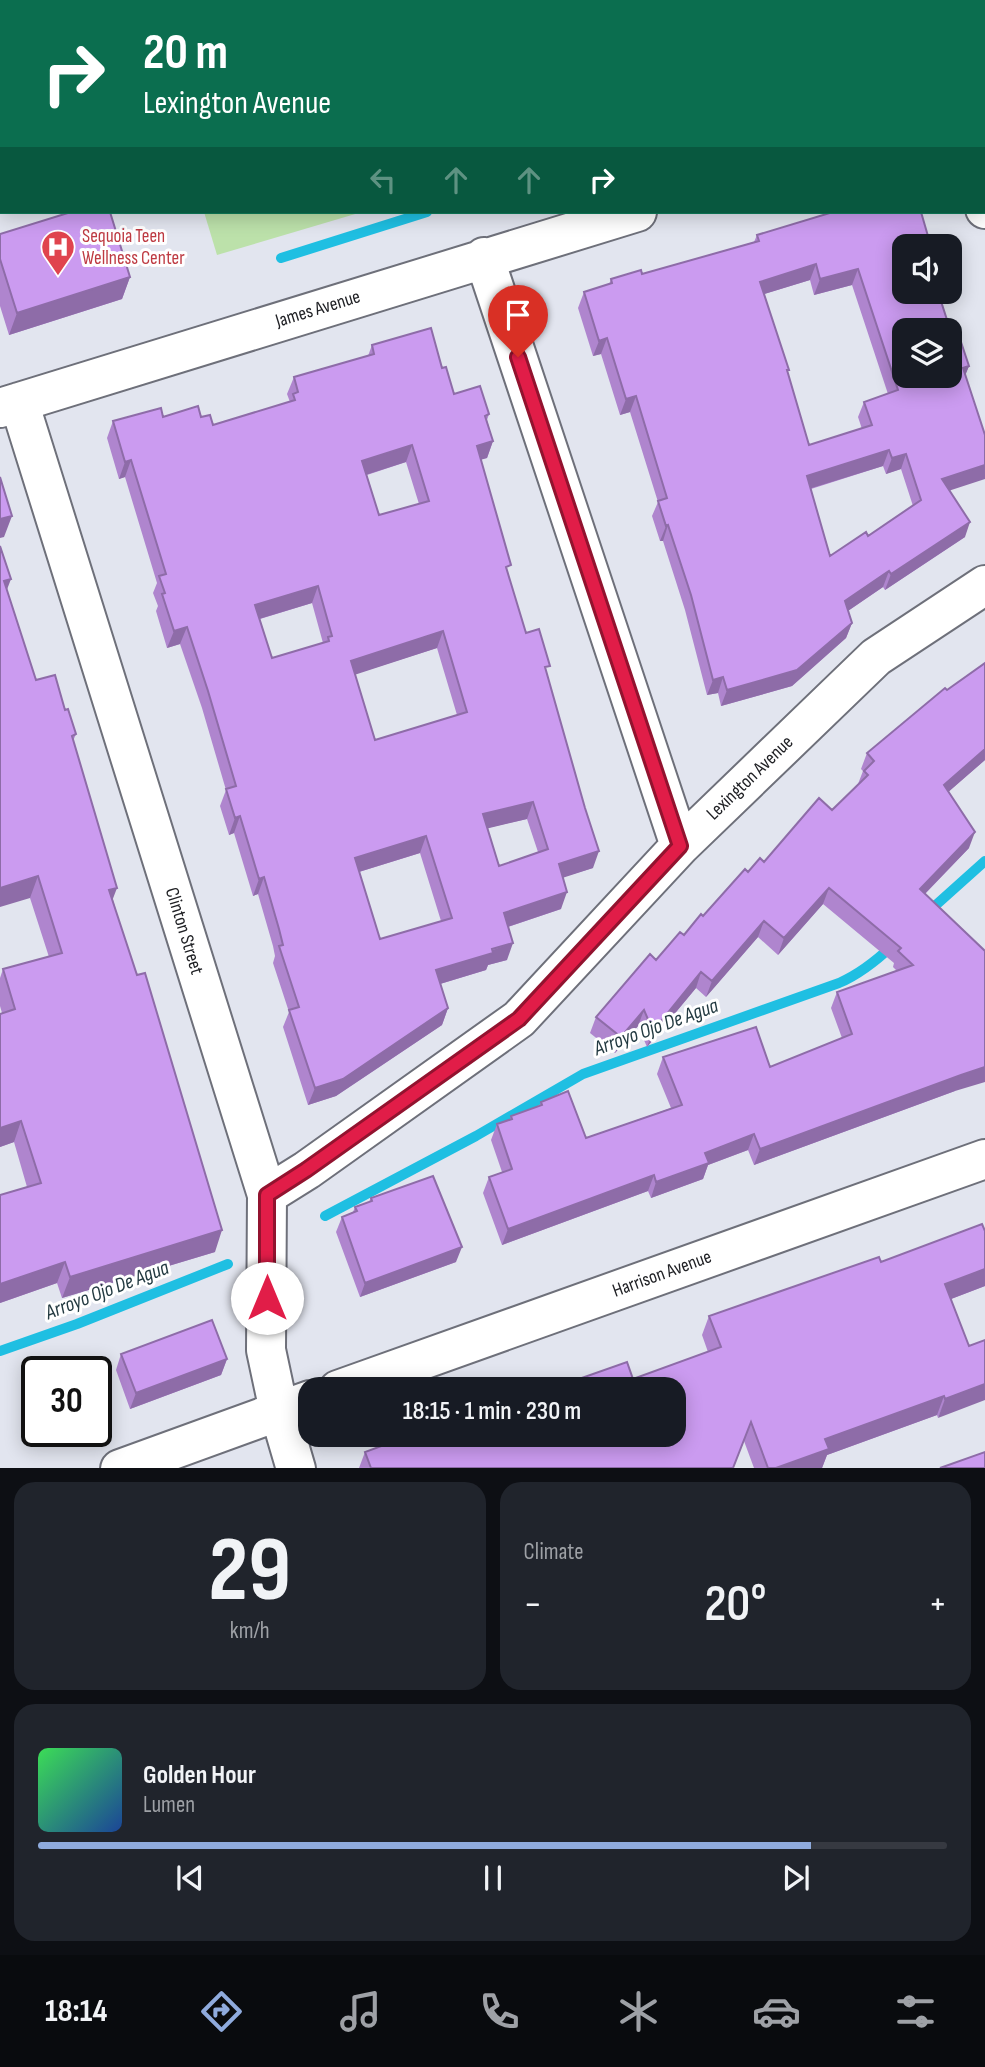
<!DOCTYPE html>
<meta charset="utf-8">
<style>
body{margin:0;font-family:"Sofia Sans Condensed",sans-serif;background:#20242c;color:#f1f3f6;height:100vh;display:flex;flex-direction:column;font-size:26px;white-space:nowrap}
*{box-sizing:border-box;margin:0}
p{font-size:23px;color:#9ea1a6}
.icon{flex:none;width:38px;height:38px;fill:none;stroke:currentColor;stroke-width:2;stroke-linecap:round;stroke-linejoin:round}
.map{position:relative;height:1468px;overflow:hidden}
.side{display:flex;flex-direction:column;gap:14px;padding:14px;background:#0d0f14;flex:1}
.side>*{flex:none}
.guide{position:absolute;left:0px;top:0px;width:985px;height:214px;box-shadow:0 4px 18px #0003;background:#0b6e4f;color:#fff;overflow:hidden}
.tools{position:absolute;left:892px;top:234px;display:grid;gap:14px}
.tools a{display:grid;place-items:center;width:70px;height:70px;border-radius:14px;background:#171b24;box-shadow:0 4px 18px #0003;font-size:35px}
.speed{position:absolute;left:21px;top:1356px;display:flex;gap:14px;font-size:35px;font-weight:700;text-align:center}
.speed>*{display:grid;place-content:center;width:91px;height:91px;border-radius:50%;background:#171b24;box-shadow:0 4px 18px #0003;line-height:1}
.speed .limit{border:4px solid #111;border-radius:10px;background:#fff;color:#111}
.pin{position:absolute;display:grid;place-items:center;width:60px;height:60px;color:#fff;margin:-72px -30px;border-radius:50% 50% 50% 0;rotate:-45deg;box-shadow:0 0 7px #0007}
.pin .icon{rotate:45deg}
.me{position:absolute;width:77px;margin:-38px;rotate:0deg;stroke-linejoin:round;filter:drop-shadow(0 0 5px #0008)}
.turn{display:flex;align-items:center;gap:24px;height:147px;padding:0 28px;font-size:32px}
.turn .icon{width:91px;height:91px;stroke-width:2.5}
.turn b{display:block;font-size:49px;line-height:60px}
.lanes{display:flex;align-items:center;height:66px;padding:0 28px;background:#0003;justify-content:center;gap:35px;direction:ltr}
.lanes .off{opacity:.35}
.big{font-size:52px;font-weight:600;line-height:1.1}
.side .tile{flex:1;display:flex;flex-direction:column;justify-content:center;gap:10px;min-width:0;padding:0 24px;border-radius:21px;background:#20242c}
.side .dial{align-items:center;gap:0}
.dial b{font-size:91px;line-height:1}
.song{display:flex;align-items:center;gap:21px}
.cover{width:84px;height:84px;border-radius:10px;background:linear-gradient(135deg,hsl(130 70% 55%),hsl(220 70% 35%))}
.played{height:7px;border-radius:4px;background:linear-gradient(90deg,#8fabdd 85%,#363941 85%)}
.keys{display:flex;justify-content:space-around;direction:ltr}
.heat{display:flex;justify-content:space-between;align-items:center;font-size:38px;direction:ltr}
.side .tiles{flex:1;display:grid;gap:14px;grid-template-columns:1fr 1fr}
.tile:last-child{grid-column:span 2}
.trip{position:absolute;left:298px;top:1377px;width:388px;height:70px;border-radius:21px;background:#171b24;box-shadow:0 4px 18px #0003;font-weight:600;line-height:70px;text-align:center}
.dock{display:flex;height:112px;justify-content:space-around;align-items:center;background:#090b0e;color:#9ea1a6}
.dock .icon{width:49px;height:49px}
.dock .selected{color:#8fabdd}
.dock b{font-size:32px;color:#f1f3f6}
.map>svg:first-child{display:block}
.green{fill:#bce1aa}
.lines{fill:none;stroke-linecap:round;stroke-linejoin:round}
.stream{stroke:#1fbfe2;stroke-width:10}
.minor-casing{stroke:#6e707a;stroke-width:42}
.minor{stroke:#fff;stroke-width:38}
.wall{fill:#af85ce;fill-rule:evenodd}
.shaded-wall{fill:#8e6ca8}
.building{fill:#cb9bf0;stroke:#8e6ca8;stroke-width:2;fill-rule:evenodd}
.route-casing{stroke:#92132f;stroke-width:18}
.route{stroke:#e11d48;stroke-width:12}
.labels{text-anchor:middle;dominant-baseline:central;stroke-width:6;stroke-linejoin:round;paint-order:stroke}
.health-label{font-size:19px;fill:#be3a42;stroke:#fff;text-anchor:start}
.street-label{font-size:19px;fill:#212226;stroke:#fff}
.water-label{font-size:21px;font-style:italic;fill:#233a41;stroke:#fff}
</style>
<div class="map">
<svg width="985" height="1469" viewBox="0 0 985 1469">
<rect width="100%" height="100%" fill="#e2e5ef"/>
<path class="green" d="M 204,212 L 362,212 L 217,255 Z"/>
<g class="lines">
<path class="stream" d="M 984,40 L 985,39
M 281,258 L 427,212
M 927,913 L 985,861
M 325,1216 L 476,1136 L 583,1074 L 839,983 C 860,974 876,961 893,945
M 0,1351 L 77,1324 L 228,1264"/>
<g class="minor-casing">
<path id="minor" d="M 984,108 L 985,108
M 984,204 L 985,209
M 484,257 L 680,846
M 19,402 L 267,1195 L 266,1350 L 279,1411 L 296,1469
M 0,408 L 637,212
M 267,1195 L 307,1170 L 519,1019 L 680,846 L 876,657 L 985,585
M 338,1390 L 985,1159
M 120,1469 L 310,1400"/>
</g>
<use href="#minor" class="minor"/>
</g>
<path class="wall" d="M 563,0 L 651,0 L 650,2 L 564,2 Z
M 762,0 L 926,0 L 920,2 L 763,2 Z
M 830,212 L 921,212 L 930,243 L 928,247 L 905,247 L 949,326 L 969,366 L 965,375 L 950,490 L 965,537 L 885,590 L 883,587 L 848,611 L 852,623 L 846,638 L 792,686 L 721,706 L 718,693 L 707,695 L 685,610 L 663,541 L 660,541 L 652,516 L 658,502 L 630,412 L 620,415 L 601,354 L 593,356 L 578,308 L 584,292 L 609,285 L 611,279 L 642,274 L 754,242 L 757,235 L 830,213 ZM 810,280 L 814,295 L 852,285 L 888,394 L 864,402 L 858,417 L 862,429 L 809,445 L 764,294 ZM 883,466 L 886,474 L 901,469 L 913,506 L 868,536 L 830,556 L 811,489 Z
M 0,234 L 130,277 L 122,299 L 9,335 L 0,306 Z
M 372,345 L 442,368 L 454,394 L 489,414 L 487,420 L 493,441 L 487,458 L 481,459 L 508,574 L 526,633 L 547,675 L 593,868 L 563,877 L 561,909 L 508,927 L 507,960 L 488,965 L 486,970 L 440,984 L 448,1008 L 442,1025 L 336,1096 L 308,1105 L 283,1027 L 289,1012 L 273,963 L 275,956 L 273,946 L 258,894 L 253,896 L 234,833 L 229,835 L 220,806 L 226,790 L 202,708 L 180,644 L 167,648 L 156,611 L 158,606 L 153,593 L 157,583 L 125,477 L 119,479 L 107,438 L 113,421 L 163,417 L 201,417 L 213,425 L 290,402 L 287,394 L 294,377 L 368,356 ZM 406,462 L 419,504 L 379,515 L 367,475 ZM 312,603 L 323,643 L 272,658 L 260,619 ZM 437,648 L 457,715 L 375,740 L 355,674 ZM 527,819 L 538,852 L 499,866 L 487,828 ZM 420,853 L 441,921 L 380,939 L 359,872 Z
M 7,590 L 36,680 L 65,710 L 76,734 L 73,741 L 113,900 L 215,1252 L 62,1298 L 57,1283 L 0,1303 L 0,1195 L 27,1187 L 14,1142 L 0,1147 L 0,1014 L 2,1013 L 0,1006 L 0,978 L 3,969 L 49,957 L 30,898 Z
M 985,663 L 985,760 L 948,792 L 969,848 L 925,894 L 955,1091 L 754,1165 L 748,1150 L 708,1165 L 703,1179 L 651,1198 L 648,1191 L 502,1245 L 483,1193 L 489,1177 L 502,1172 L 491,1140 L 497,1124 L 510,1119 L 511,1116 L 539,1106 L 541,1102 L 586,1138 L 671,1108 L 657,1074 L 663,1057 L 770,1067 L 842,1038 L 831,1008 L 837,992 L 897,971 L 893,967 L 894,963 L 823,904 L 778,955 L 758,937 L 706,997 L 696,988 L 647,1047 L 638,1026 L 615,1053 L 590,1033 L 596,1017 L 684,935 L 748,872 L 764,862 L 832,810 L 858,784 L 863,771 L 861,769 L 867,753 L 947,690 Z
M 371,1198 L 456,1262 L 360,1297 L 336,1232 L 342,1217 L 353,1212 L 355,1207 L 369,1202 Z
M 985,1231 L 985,1286 L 951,1299 L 969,1346 L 938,1418 L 937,1415 L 827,1455 L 822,1468 L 754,1468 L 744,1441 L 733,1468 L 359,1468 L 365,1452 L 559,1386 L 633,1379 L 708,1352 L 702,1335 L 709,1316 L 881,1262 Z
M 121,1354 L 227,1359 L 221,1375 L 130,1409 L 116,1370 Z"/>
<path class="shaded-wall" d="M 631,0 L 651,0 L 650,2 L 625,2 Z
M 881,0 L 926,0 L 920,2 L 876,2 Z
M 816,264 L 810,280 L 755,297 L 760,282 Z
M 858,269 L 852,285 L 814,295 L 820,279 Z
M 130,277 L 122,299 L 9,335 L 17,313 Z
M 607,338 L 601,354 L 593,356 L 599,341 Z
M 969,366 L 963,381 L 963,368 Z
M 636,396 L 630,412 L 620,415 L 626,399 Z
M 493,441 L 487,458 L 470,463 L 477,446 Z
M 412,445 L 406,462 L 356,478 L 362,461 Z
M 889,450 L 883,466 L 802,491 L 807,476 Z
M 906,454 L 901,469 L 886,474 L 892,458 Z
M 131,460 L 125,477 L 119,479 L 125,462 Z
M 985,465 L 985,479 L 936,495 L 942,479 Z
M 12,516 L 4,537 L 0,538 L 0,519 Z
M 970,522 L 965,537 L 885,590 L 891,574 Z
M 668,525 L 663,541 L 660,541 L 666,526 Z
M 889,571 L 883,587 L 839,617 L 845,601 Z
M 11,579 L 3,600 L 4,581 Z
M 318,586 L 312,603 L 249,622 L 255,605 Z
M 852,623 L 846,638 L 792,686 L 721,706 L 727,690 Z
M 187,627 L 180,644 L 167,648 L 174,631 Z
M 443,631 L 437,648 L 345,678 L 351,661 Z
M 723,677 L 718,693 L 707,695 L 713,680 Z
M 985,749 L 985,760 L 938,801 L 944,785 Z
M 533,802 L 527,819 L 477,831 L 483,814 Z
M 240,816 L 234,833 L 229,835 L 235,818 Z
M 975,832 L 969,848 L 914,905 L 920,889 Z
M 426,836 L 420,853 L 349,875 L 355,858 Z
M 599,851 L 593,868 L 553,881 L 559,864 Z
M 38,876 L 30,898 L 0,907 L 0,888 Z
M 264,877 L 258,894 L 253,896 L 259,879 Z
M 117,888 L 109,909 L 109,890 Z
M 829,888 L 823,904 L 778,955 L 784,938 Z
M 567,892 L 561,909 L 498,930 L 504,913 Z
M 764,921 L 758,937 L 706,997 L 712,981 Z
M 513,943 L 507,960 L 488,965 L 486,970 L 430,987 L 436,970 Z
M 701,972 L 696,988 L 647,1047 L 653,1031 Z
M 448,1008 L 442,1025 L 336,1096 L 308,1105 L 315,1088 Z
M 644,1010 L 638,1026 L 615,1053 L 621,1037 Z
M 985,1067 L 985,1082 L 955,1091 L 754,1165 L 760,1149 L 961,1075 Z
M 21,1121 L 14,1142 L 0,1147 L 0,1128 Z
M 754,1134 L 748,1150 L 708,1165 L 703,1179 L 651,1198 L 656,1182 L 705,1153 Z
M 654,1175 L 648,1191 L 502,1245 L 508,1229 Z
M 222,1230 L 215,1252 L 62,1298 L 70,1277 Z
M 462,1247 L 456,1262 L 360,1297 L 365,1283 Z
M 65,1262 L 57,1283 L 0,1303 L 0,1284 Z
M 985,1269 L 985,1286 L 938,1304 L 945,1284 Z
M 227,1359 L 221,1375 L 130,1409 L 136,1393 Z
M 985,1384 L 985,1400 L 938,1418 L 945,1399 Z
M 944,1396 L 937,1415 L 827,1455 L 822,1468 L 776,1468 L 825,1439 Z"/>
<path class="building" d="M 574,0 L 631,0 L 625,2 L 574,2 Z
M 773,0 L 881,0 L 876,2 L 773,2 Z
M 71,212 L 110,212 L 130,277 L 17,313 L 0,259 L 0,234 Z
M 833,212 L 921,212 L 930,243 L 923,245 L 924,247 L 905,247 L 905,292 L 938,292 L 949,326 L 955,324 L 969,366 L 963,368 L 985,435 L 985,465 L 942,479 L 970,522 L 891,574 L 889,571 L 845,601 L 852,623 L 797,670 L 727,690 L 723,677 L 713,680 L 691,595 L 668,525 L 666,526 L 658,501 L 667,498 L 636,396 L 626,399 L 607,338 L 599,341 L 584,292 L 612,283 L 611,279 L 641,270 L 642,274 L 759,241 L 757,235 ZM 816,264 L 820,279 L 858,269 L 898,390 L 864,402 L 872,425 L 809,445 L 787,370 L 789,370 L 760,282 ZM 905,331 L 950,331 L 950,376 L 905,376 ZM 889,450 L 892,458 L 906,454 L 921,500 L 868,536 L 866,532 L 830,556 L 807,476 Z
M 431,328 L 442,368 L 446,367 L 454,394 L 480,386 L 489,414 L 485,416 L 493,441 L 477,446 L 511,565 L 506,567 L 526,633 L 539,629 L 550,666 L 545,667 L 585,808 L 599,851 L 559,864 L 567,892 L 504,913 L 513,943 L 492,949 L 493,953 L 436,970 L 448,1008 L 343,1079 L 315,1088 L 289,1010 L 299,1007 L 279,946 L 283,945 L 279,929 L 264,877 L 259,879 L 240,816 L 235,818 L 226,789 L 236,786 L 208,691 L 187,627 L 174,631 L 162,594 L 165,593 L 159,576 L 166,574 L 131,460 L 125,462 L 113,421 L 161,408 L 163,417 L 198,406 L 201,417 L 210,415 L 213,425 L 295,400 L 293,394 L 298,392 L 294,377 L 374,354 L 372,345 ZM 412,445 L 429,501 L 379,515 L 362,461 ZM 318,586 L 332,636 L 328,637 L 329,641 L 272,658 L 255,605 ZM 443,631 L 467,712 L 375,740 L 351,661 ZM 533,802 L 548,849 L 499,866 L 483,814 ZM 426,836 L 452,918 L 380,939 L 355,858 Z
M 0,477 L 12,516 L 0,519 Z
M 0,546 L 11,579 L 4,581 L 36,680 L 55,675 L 65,710 L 68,709 L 76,734 L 72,736 L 117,888 L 109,890 L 137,975 L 145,973 L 222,1230 L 70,1277 L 65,1262 L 0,1284 L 0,1195 L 41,1183 L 21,1121 L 0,1128 L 0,1014 L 15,1009 L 3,969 L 62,953 L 38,876 L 0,888 Z
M 985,663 L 985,749 L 944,785 L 975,832 L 920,889 L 985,951 L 985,1067 L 961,1075 L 760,1149 L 754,1134 L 705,1153 L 709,1163 L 656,1182 L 654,1175 L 508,1229 L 489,1177 L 512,1169 L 497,1124 L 512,1119 L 511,1116 L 542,1105 L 541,1102 L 568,1091 L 586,1138 L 682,1105 L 663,1057 L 756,1027 L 770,1067 L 852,1034 L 837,992 L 913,965 L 898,951 L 901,948 L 829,888 L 784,938 L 764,921 L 712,981 L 701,972 L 653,1031 L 644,1010 L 621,1037 L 596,1017 L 650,954 L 656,960 L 680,932 L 684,935 L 701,914 L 703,916 L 745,869 L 748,872 L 760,858 L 764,862 L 819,798 L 832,810 L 868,775 L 864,771 L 874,761 L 867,753 L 945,688 L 947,690 Z
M 433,1176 L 462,1247 L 365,1283 L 342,1217 L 357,1211 L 355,1207 L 372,1201 L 371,1198 Z
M 982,1224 L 985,1231 L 985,1269 L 945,1284 L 969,1346 L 985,1340 L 985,1384 L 945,1399 L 944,1396 L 825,1439 L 829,1449 L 776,1468 L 768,1468 L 751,1422 L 733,1468 L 371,1468 L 365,1452 L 411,1435 L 674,1435 L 674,1390 L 532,1390 L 557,1380 L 559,1386 L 627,1362 L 633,1379 L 721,1347 L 709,1316 L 879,1257 L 881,1262 Z
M 212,1320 L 227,1359 L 136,1393 L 121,1354 Z
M 985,1452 L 985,1468 L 940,1468 Z"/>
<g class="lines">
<g class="route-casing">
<path id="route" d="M 267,1298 L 267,1195 L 306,1170 L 519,1019 L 680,846 L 518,357"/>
</g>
<use href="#route" class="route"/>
</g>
<defs>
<g id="hospital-pin" transform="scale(1.75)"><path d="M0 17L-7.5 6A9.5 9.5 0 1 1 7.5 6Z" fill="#e0444e" stroke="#fff"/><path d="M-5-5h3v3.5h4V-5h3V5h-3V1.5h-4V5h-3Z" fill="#fff"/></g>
</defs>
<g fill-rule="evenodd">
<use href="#hospital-pin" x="58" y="247"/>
</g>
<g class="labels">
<g class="health-label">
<text x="82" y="236">Sequoia Teen<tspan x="82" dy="22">Wellness Center</tspan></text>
</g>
<g class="street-label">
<text transform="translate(318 309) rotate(-17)">James Avenue</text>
<text transform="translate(750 778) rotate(-44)">Lexington Avenue</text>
<text transform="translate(184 931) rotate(73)">Clinton Street</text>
<text transform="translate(662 1274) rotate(-20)">Harrison Avenue</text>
</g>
<g class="water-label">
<text transform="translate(656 1027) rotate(-20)">Arroyo Ojo De Agua</text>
<text transform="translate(107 1290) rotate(-21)">Arroyo Ojo De Agua</text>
</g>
</g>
</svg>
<div class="tools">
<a><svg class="icon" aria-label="sound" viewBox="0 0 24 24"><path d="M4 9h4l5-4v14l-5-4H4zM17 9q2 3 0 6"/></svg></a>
<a><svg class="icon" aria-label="layers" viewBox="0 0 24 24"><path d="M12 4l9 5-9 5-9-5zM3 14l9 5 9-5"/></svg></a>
</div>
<div class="speed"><div class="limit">30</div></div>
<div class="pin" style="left:518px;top:357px;background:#d93025"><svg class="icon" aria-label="arrive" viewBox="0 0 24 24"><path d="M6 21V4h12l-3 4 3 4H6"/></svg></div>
<svg class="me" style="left:267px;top:1298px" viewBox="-20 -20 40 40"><circle r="19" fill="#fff"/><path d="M0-13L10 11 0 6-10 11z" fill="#e11d48"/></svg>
<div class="trip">18:15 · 1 min · 230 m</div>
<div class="guide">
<div class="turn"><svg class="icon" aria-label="right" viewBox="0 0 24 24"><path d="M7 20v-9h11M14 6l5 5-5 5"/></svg><div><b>20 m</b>Lexington Avenue</div></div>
<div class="lanes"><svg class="icon off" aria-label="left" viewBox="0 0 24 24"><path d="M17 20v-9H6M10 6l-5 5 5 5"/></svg><svg class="icon off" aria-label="ahead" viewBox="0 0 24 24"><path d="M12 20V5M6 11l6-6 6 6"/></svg><svg class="icon off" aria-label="ahead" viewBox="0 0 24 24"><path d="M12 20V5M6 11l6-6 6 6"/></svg><svg class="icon" aria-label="right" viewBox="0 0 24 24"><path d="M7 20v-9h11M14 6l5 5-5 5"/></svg></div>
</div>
</div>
<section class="side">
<div class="tiles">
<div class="tile dial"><b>29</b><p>km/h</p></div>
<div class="tile"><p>Climate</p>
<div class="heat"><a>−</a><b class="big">20°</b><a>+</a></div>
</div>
<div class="tile">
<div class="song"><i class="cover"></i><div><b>Golden Hour</b><p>Lumen</p></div></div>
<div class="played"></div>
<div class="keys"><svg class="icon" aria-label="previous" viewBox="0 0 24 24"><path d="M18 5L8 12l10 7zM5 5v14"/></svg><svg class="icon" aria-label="pause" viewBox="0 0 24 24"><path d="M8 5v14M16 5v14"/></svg><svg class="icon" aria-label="next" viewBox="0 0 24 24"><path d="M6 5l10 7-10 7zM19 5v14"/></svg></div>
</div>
</div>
</section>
<nav class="dock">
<b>18:14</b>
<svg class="icon selected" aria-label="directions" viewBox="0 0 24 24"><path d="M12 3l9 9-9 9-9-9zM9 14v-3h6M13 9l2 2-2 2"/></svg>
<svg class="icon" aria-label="music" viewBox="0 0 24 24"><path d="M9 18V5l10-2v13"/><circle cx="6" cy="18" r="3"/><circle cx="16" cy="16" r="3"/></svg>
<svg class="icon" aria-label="phone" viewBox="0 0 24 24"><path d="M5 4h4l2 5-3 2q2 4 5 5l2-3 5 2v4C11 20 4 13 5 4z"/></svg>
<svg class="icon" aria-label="climate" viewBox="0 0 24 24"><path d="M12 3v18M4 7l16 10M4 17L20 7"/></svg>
<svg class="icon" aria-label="car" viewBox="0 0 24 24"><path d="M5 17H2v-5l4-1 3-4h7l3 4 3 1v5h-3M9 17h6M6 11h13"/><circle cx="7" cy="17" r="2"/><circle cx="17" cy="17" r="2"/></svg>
<svg class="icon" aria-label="filters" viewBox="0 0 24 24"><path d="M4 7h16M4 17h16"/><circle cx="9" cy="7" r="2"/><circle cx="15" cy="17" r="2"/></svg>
</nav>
